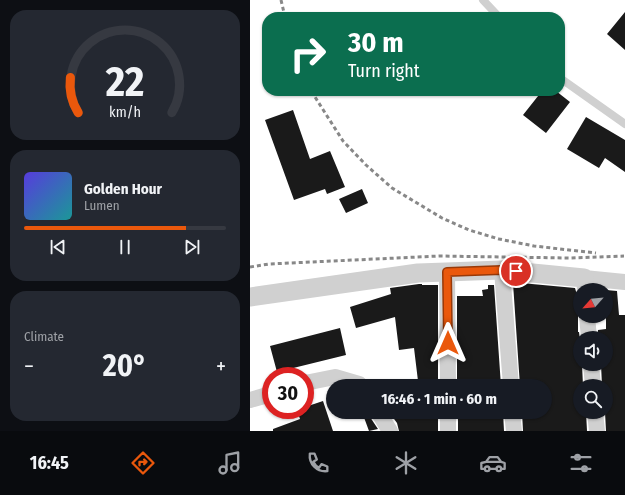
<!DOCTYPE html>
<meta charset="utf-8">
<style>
body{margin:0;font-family:"Fira Sans Condensed",sans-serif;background:#242831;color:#f1f3f6;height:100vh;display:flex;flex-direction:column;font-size:15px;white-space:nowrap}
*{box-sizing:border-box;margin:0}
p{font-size:13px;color:#9ea1a6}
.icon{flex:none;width:22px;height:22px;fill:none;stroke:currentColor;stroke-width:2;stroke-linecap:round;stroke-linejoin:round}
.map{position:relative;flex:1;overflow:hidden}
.drawer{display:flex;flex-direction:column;gap:10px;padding:10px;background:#0d0f14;width:250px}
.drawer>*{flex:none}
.hud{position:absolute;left:12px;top:12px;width:303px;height:84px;border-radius:16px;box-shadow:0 1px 3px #0004;background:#0b6e4f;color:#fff;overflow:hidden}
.needle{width:26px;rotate:243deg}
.controls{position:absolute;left:323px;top:283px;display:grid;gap:8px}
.controls a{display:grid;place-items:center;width:40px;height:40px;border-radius:50%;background:#171b24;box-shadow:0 1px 3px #0004;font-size:20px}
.speed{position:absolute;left:12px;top:367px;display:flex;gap:8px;font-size:20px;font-weight:700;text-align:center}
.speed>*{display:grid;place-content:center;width:52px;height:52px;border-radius:50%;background:#171b24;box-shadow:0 1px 3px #0004;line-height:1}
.speed .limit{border:6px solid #d22;background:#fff;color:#111}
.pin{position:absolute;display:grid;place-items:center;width:34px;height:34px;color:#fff;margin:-17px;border:2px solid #fff;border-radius:50%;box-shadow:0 1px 4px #0007}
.me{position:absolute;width:44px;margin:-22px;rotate:0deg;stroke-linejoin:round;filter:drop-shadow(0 0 3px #0008)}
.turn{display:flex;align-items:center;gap:14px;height:84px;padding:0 20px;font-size:18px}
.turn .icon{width:52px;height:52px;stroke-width:2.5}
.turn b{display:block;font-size:28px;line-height:34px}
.big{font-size:30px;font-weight:700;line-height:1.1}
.drawer .card{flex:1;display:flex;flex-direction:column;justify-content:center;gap:6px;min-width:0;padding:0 14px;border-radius:16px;background:#242831}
.drawer .dial{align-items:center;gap:0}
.dial svg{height:104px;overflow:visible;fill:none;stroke:#363941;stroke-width:7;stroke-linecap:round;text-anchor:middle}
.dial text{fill:#f1f3f6;stroke:none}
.song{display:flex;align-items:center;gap:12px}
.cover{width:48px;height:48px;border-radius:6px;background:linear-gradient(135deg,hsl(250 70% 55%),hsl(180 70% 35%))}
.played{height:4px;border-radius:2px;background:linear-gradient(90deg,#ea580c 80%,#363941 80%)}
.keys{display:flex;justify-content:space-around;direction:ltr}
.heat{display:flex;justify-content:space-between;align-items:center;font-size:22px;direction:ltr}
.trip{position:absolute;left:76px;top:379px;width:226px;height:40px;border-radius:20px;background:#171b24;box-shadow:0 1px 3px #0004;font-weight:700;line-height:40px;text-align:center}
.dock{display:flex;height:64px;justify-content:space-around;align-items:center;background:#090b0e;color:#9ea1a6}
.dock .icon{width:28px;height:28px}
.dock .on{color:#ea580c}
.dock b{font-size:18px;color:#f1f3f6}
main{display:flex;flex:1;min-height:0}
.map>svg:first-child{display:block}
.building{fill:#1a1a1a}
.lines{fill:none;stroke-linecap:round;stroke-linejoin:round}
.service{stroke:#d0d0d0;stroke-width:8}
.minor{stroke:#d0d0d0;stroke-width:16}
.tertiary{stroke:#d0d0d0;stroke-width:19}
.rail{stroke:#888;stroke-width:3;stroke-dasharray:4 3;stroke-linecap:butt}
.route-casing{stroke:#983908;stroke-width:10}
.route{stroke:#ea580c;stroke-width:7}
</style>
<main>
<section class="drawer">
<div class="card dial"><svg viewBox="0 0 100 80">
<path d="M14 69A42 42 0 1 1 86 69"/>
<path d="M14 69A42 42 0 0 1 8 42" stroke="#ea580c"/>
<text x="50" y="56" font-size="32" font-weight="700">22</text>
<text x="50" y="72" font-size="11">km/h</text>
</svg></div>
<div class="card">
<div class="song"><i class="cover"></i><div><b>Golden Hour</b><p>Lumen</p></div></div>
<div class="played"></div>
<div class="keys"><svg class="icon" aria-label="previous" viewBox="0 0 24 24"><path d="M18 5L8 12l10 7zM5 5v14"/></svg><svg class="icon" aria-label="pause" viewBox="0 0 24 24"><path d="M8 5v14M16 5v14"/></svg><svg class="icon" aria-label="next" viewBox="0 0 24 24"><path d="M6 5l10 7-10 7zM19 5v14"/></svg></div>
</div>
<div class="card"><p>Climate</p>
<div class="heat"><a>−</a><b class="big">20°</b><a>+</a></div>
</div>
</section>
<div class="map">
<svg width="375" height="431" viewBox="0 0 375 431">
<rect width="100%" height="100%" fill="#fff"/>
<path class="building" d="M 375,12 L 375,50 L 357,34 Z
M 292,91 L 306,91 L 320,102 L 296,133 L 273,115 Z
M 43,110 L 60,159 L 80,151 L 95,187 L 77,194 L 75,189 L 44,200 L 15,120 Z
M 336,117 L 375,140 L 375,172 L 355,158 L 349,168 L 317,149 Z
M 112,189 L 118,203 L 96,213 L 89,199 Z
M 263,283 L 271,283 L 325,288 L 327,295 L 329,297 L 329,311 L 328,316 L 328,332 L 329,332 L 330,340 L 330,364 L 332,364 L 333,386 L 330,386 L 330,412 L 336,412 L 337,431 L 273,431 L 272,412 L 295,412 L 295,386 L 292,386 L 292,385 L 270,386 Z
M 169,284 L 172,284 L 172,285 L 188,285 L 188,386 L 142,386 L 155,384 L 155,381 L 168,381 L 164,348 L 149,350 L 145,317 L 106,328 L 100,307 L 141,294 L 140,288 Z
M 238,285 L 244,285 L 251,386 L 207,386 L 207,296 L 233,296 L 232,290 L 238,289 Z
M 356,290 L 367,291 L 369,315 L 375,315 L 375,431 L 356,431 L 355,412 L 356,412 L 356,386 L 352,386 L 351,364 L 356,364 L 356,338 L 348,338 L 348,330 L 356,329 Z
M 90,328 L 96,355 L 27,372 L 20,346 Z
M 73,401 L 83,431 L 23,431 L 23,429 L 50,419 L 47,410 L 55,410 L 55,407 Z
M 112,412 L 119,412 L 120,417 L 128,429 L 119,431 Z
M 139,412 L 188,412 L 188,431 L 149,431 L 147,423 Z
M 208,412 L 253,412 L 254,431 L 208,431 Z"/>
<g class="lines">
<path class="service" d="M 233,0 L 249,17
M 310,78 L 375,124"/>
<path class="minor" d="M 252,270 L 261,386
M 197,272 L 198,386
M 335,290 L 334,278 L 375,282
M 337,316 L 339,338
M 341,364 L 343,386
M 55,383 L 85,377 L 109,384 L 111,386
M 0,400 L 21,394
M 128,412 L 140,431
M 198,412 L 198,431
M 262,412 L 264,431
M 345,412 L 347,431"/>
<path class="tertiary" d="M 0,297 L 168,273 L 252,270 L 334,278"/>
<path class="rail" d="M 31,0 L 35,17
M 62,91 L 65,97 L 93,141 L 116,165 L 142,188 L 192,218 L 219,230 L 249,239 L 284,246 L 346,253
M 0,267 L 19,264 L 189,256 L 319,258 L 374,256"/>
</g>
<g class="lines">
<g class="route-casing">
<path id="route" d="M 198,343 L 197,272 L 252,270 L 266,271"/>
</g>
<use href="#route" class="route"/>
</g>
</svg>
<div class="controls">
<a><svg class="needle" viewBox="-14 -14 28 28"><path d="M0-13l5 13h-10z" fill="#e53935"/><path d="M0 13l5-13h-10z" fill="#9ea1a6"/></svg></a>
<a><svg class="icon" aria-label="sound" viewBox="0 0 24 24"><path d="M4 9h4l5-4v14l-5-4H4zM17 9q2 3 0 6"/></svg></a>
<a><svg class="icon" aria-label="search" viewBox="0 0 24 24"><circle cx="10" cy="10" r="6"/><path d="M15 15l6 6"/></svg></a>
</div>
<div class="speed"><div class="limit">30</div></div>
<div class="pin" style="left:266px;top:271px;background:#d93025"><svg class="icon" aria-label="arrive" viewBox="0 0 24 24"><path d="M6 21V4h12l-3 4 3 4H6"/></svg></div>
<svg class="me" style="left:198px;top:343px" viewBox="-20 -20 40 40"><path d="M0-17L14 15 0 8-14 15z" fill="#ea580c" stroke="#fff" stroke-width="4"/></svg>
<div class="trip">16:46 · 1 min · 60 m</div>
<div class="hud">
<div class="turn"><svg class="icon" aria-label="right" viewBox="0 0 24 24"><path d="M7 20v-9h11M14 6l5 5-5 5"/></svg><div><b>30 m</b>Turn right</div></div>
</div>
</div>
</main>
<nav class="dock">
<b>16:45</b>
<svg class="icon on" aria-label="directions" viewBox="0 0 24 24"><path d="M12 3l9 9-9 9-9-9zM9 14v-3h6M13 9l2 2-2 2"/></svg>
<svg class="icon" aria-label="music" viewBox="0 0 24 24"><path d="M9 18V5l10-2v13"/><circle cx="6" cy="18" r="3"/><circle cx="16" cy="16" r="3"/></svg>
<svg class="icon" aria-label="phone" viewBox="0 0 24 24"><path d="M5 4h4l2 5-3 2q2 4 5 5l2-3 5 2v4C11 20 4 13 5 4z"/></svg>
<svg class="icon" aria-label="climate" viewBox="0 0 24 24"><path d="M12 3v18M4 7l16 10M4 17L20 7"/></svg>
<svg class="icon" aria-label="car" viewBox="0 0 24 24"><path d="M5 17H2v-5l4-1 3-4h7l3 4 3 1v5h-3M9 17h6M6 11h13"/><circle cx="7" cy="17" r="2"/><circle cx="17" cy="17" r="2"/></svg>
<svg class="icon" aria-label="filters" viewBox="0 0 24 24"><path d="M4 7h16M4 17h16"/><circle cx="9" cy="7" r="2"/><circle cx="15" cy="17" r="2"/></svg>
</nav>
